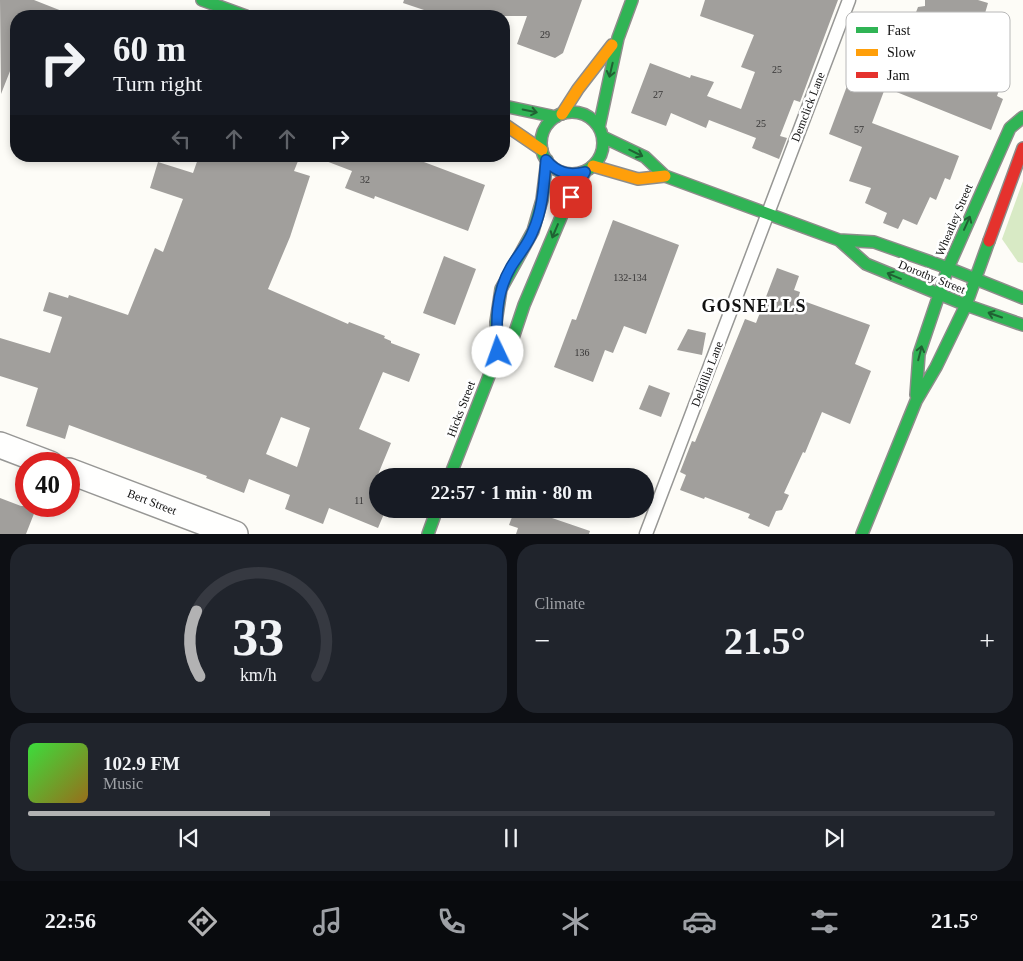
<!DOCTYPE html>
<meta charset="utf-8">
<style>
body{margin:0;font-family:Georgia,serif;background:#20242c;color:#f1f3f6;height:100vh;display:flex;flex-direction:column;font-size:19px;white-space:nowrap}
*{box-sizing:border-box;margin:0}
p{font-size:16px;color:#9ea1a6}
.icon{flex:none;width:28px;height:28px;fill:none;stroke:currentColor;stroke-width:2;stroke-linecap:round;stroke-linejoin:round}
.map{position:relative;height:534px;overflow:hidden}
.panel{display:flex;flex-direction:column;gap:10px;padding:10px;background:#0d0f14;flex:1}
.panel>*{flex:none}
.top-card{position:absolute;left:10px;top:10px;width:500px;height:152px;border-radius:20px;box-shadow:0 2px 8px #0003;background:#171b24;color:#f1f3f6;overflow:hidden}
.speed{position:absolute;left:15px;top:452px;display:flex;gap:10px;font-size:25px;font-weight:700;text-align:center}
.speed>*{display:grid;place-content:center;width:65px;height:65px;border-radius:50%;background:#171b24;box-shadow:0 2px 8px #0003;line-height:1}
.speed .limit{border:8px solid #d22;background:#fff;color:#111}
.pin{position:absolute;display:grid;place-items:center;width:42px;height:42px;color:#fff;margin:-21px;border-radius:10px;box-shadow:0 2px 8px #0006}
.me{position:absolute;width:55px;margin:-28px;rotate:357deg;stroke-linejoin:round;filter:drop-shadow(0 0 4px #0008)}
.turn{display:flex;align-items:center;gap:18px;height:105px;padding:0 20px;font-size:22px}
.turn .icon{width:65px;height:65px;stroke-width:2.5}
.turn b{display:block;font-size:35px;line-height:42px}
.lanes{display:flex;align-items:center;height:48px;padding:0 20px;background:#0003;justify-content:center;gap:25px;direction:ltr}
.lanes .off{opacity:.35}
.big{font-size:38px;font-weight:700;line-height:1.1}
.panel .tile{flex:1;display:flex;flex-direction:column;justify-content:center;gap:8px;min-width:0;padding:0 18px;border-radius:20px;background:#20242c}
.panel .dial{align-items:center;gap:0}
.dial svg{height:130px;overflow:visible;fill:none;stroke:#363941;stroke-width:7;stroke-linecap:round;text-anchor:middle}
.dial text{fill:#f1f3f6;stroke:none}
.song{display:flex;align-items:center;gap:15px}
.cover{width:60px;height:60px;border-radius:8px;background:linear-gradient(135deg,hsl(120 70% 55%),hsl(40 70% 35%))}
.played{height:5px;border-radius:2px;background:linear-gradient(90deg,#b2b2b3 25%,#363941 25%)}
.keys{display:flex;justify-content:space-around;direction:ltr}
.heat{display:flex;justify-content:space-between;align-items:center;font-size:28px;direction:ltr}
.panel .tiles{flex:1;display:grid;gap:10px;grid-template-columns:1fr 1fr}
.tile:last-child{grid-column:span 2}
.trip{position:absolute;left:369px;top:468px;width:285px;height:50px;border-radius:25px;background:#171b24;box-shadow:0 2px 8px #0003;font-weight:700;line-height:50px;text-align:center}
.tab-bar{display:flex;height:80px;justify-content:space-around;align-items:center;background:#090b0e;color:#9ea1a6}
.tab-bar .icon{width:35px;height:35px}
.tab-bar .current{color:#b2b2b3}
.tab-bar b{font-size:22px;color:#f1f3f6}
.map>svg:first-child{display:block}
.forest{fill:#d8eac5}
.building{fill:#a19f9c;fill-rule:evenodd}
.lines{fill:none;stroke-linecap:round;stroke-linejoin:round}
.lane-casing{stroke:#979795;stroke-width:15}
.street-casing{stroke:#979795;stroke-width:28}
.fast-casing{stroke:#8e8d8b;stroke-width:14}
.slow-casing{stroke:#8e8d8b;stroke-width:14}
.jam-casing{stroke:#8e8d8b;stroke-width:14}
.lane{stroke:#fffffe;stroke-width:12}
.street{stroke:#fffffe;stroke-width:25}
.fast{stroke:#30b455;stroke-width:11}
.slow{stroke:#ff9f0a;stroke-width:11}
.jam{stroke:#e5322d;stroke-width:11}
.oneway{stroke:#206233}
.route-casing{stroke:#114b97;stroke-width:12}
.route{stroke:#1a73e8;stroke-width:9}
.labels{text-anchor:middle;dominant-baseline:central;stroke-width:5;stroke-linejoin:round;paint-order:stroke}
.number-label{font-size:10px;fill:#353434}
.street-label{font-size:12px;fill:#111;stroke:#fff}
.district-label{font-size:18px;font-weight:bold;letter-spacing:1px;fill:#111;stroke:#fff}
.key{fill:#fff;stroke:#b8b8b8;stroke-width:1}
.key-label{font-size:14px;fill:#111}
</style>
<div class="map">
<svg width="1023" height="534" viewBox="0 0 1023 534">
<rect width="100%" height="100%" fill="#fdfcf7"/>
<path class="forest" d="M 1023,181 L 1023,263 L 1018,262 L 1002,239 Z"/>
<path class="building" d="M 0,0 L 34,0 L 72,15 L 72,16 L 16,16 L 16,56 L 1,94 Z
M 404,0 L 582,0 L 563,53 L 555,58 L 517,44 L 527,16 L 442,16 L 403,3 Z
M 705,0 L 838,0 L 800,102 L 794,100 L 780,136 L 787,138 L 779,159 L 752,148 L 756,138 L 709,120 L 706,128 L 671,113 L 666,126 L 631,113 L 650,63 L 690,78 L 691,75 L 714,82 L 707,96 L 741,109 L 755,72 L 741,67 L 754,35 L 700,16 Z
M 925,0 L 978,0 L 988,3 L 981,27 L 978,26 L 968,60 L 976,63 L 974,70 L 1002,82 L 997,96 L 1003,99 L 991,130 L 884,87 L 891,69 L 894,70 L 918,7 L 925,6 Z
M 850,78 L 884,91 L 872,123 L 959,156 L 950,180 L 945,178 L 936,200 L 930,197 L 917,225 L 903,219 L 898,229 L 883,223 L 887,213 L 865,203 L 871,188 L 849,181 L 862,147 L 829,134 Z
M 199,156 L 300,156 L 294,171 L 310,176 L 290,237 L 268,289 L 348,324 L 349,322 L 385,336 L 384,338 L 391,341 L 391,343 L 420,354 L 409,382 L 383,372 L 359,429 L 391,443 L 372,489 L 378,491 L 378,509 L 386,509 L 378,528 L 329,508 L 323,524 L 285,509 L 290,495 L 249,479 L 244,493 L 206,478 L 207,476 L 69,425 L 65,439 L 26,426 L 38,388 L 0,376 L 0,338 L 50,353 L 62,317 L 43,311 L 49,292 L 68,298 L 69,295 L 128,315 L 155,248 L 163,252 L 183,199 L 150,188 L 158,162 L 193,173 ZM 281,417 L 310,428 L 297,467 L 266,454 Z
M 318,156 L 408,156 L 485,185 L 468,231 L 375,196 L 374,199 L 345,188 L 352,171 L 318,158 Z
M 613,220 L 679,245 L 646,334 L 624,326 L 613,353 L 605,350 L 593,382 L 554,367 L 572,319 L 576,320 Z
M 444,256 L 476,269 L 455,325 L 423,313 Z
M 777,268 L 799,276 L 794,290 L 800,292 L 798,299 L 870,325 L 855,364 L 871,371 L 850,424 L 822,412 L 805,453 L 803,452 L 784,493 L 789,495 L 782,510 L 776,511 L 769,527 L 748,518 L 750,514 L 705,497 L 704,499 L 680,490 L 686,475 L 680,472 L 692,441 L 695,442 L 745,319 L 756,323 Z
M 688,329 L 706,333 L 702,355 L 677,350 Z
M 649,385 L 670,393 L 661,417 L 639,409 Z
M 0,498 L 21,506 L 37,506 L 26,534 L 0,534 Z
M 515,509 L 555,509 L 552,518 L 590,531 L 589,534 L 516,534 L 518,528 L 509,525 Z"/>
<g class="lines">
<g class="lane-casing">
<path id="lane" d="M 646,534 L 849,0"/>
</g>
<g class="street-casing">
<path id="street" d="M 0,445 L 50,464
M 69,471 L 235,534"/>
</g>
<g class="fast-casing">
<path id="fast" d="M 202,0 L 246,16
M 504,106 L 556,117
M541 143a31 31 0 1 1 62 0a31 31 0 1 1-62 0Z
M 599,127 L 618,38 L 632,0
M 603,137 L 645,157 L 665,176 L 839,240 L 874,242 L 948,268 L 1023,298
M 839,240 L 866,264 L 966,305 L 1023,325
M 498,353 L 513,338 L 524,305 L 564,210 L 585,172
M 916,395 L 919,354 L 948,268 L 1010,128 L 1023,117
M 450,476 L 498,353 L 496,322 L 501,289 L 533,231 L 542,200 L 547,160
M 428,534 L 437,509
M 862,534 L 916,401 L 936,367 L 966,305 L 989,241"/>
</g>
<g class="slow-casing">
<path id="slow" d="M 562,114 L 578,89 L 612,45
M 504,124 L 542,150
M 593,166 L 638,179 L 665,176"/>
</g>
<g class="jam-casing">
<path id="jam" d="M 989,241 L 1023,148"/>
</g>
<use href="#lane" class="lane"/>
<use href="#street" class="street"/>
<use href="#fast" class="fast"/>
<use href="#slow" class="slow"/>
<use href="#jam" class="jam"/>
</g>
<defs><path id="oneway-shaft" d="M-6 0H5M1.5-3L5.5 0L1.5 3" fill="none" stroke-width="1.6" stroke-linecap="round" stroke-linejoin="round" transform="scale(1.25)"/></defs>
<g class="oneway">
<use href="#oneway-shaft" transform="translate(611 70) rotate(103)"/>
<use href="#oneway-shaft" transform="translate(530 111) rotate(12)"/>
<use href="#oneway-shaft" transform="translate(636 153) rotate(26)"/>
<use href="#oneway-shaft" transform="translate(967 223) rotate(-66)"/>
<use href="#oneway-shaft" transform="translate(555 231) rotate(113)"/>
<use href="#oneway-shaft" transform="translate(894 276) rotate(-157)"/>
<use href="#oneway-shaft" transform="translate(995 315) rotate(-161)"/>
<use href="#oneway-shaft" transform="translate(920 353) rotate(-76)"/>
</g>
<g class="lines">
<g class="route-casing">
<path id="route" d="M 498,352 C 496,323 495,294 511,267 C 518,255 528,245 533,231 C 543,209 544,184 546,160 C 557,173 569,176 585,172 L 571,197"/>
</g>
<use href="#route" class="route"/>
</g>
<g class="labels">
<g class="number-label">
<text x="545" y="34">29</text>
<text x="777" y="69">25</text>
<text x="658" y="94">27</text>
<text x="761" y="123">25</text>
<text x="859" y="129">57</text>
<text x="365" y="179">32</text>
<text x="630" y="277">132-134</text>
<text x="582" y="352">136</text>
<text x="359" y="500">11</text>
</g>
<g class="street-label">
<text transform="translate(808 107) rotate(-69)">Demclick Lane</text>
<text transform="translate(954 220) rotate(-67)">Wheatley Street</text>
<text transform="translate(932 277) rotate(22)">Dorothy Street</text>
<text transform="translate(707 374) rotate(-69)">Deldillia Lane</text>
<text transform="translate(461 409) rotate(-69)">Hicks Street</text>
<text transform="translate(152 502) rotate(21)">Bert Street</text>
</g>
<g class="district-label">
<text x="754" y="306">GOSNELLS</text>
</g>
</g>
<rect x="846" y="12" width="164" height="80" rx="8" class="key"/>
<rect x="856" y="27" width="22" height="6" fill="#30b455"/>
<rect x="856" y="49" width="22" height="7" fill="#ff9f0a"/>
<rect x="856" y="72" width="22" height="6" fill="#e5322d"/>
<g class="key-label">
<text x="887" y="35">Fast</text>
<text x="887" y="57">Slow</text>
<text x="887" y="80">Jam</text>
</g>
</svg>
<div class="speed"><div class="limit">40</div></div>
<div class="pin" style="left:571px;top:197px;background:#d93025"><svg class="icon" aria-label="arrive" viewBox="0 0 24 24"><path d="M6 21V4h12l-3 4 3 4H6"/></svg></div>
<svg class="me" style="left:498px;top:352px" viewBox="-20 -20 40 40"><circle r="19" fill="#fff"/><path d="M0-13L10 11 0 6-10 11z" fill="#1a73e8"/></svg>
<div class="trip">22:57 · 1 min · 80 m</div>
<div class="top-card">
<div class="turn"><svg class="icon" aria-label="right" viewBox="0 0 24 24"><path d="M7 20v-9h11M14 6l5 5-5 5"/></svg><div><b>60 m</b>Turn right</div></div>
<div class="lanes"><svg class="icon off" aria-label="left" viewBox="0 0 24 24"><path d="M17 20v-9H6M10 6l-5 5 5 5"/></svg><svg class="icon off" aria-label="ahead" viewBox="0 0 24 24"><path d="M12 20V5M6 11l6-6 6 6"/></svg><svg class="icon off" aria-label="ahead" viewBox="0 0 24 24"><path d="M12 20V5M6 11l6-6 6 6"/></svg><svg class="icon" aria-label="right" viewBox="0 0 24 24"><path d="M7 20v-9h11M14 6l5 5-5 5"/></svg></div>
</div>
</div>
<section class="panel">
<div class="tiles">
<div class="tile dial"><svg viewBox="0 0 100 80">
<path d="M14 69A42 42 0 1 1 86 69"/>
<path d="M14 69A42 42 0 0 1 12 29" stroke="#b2b2b3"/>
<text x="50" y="56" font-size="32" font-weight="700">33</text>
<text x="50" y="72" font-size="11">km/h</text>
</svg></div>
<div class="tile"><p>Climate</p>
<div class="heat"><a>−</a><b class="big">21.5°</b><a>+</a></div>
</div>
<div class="tile">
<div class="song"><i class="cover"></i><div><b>102.9 FM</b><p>Music</p></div></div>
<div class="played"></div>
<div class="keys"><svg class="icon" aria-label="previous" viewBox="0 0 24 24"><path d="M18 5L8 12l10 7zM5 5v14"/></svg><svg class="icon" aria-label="pause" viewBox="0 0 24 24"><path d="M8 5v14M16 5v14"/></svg><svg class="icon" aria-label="next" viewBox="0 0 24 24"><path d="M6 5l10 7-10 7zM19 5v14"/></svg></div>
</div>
</div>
</section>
<nav class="tab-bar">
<b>22:56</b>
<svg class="icon current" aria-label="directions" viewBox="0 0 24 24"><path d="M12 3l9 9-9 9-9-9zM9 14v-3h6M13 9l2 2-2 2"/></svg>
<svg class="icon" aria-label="music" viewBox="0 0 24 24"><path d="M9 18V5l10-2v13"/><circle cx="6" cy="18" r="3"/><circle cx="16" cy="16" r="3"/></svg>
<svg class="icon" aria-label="phone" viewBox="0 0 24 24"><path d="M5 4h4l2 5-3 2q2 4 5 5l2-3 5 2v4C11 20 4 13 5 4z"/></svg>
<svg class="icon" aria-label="climate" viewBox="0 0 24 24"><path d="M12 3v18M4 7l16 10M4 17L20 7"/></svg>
<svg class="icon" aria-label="car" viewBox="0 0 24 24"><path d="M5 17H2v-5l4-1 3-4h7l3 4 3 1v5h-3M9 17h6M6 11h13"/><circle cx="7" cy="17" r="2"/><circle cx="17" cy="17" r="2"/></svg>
<svg class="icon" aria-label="filters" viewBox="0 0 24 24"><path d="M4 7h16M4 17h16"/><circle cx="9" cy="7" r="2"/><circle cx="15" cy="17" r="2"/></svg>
<b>21.5°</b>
</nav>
